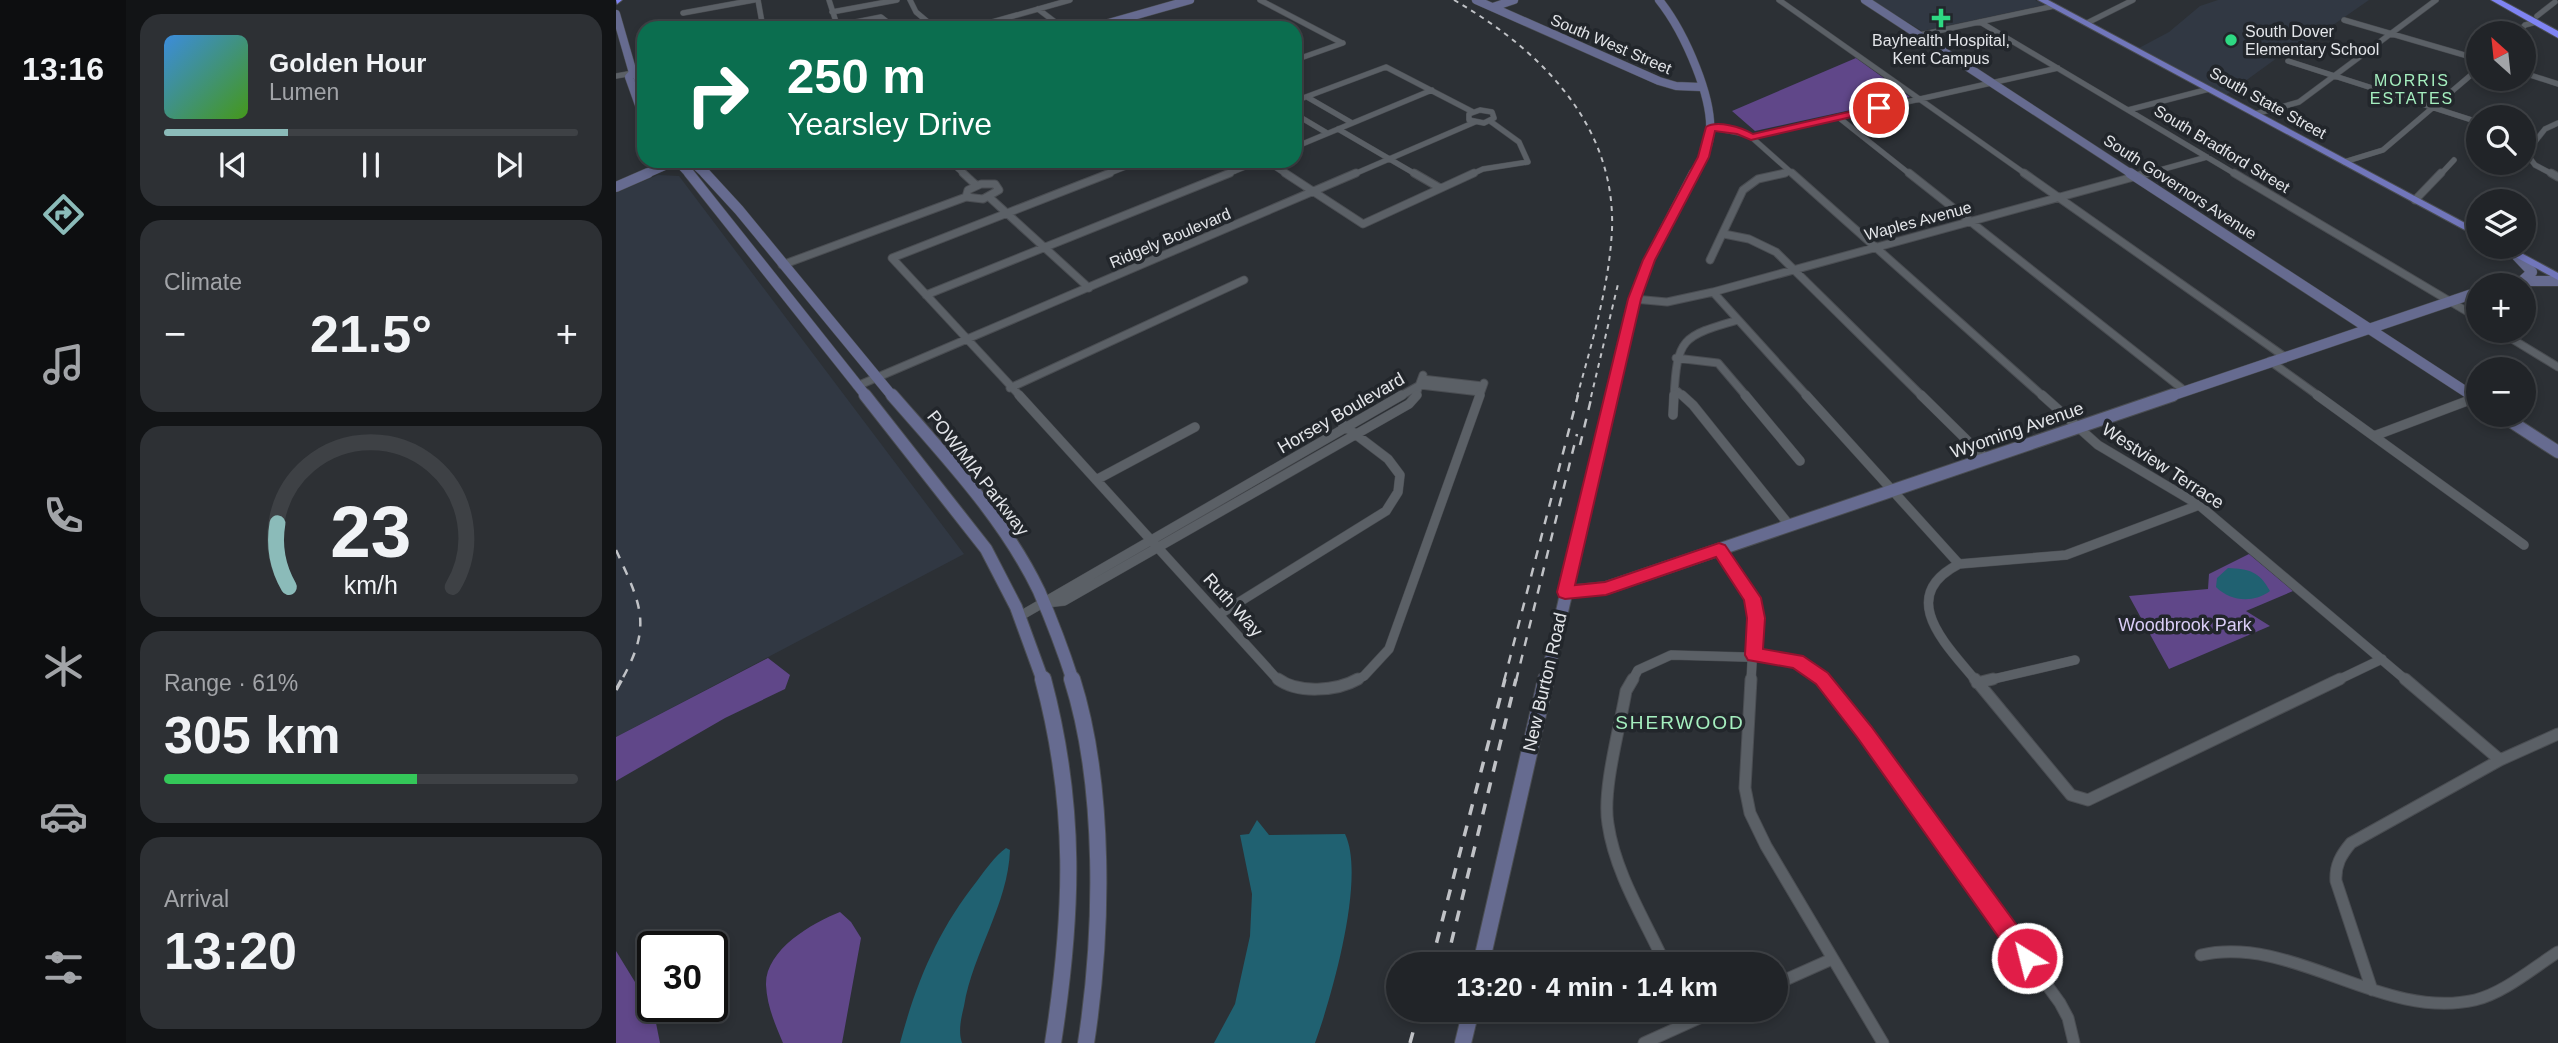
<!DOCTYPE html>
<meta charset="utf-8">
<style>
body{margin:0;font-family:Helvetica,sans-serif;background:#2d3034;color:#f1f3f6;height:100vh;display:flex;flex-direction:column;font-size:26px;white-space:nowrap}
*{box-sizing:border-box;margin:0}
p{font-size:23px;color:#a2a4a8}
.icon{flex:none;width:38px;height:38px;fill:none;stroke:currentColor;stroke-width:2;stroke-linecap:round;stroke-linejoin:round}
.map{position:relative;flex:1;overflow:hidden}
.details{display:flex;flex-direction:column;gap:14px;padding:14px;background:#121416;width:490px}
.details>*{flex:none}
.top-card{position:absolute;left:21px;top:21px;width:665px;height:147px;border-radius:21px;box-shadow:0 4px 10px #0003,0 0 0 2px #3e4145;background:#0b6e4f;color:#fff;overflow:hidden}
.needle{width:46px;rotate:333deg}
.buttons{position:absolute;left:1850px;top:21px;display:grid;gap:14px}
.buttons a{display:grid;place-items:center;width:70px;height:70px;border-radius:50%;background:#212428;box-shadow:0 4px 10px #0003,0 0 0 2px #3e4145;font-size:35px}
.speed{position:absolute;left:21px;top:931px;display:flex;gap:14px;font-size:35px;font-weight:700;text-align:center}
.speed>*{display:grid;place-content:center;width:91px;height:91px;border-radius:50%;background:#212428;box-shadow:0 4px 10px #0003,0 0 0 2px #3e4145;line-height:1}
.speed .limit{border:4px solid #111;border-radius:10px;background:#fff;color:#111}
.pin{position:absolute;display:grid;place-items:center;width:60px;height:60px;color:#fff;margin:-30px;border:4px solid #fff;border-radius:50%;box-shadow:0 2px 7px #0007}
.me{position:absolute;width:77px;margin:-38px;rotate:324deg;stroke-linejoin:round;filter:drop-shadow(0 0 5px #0008)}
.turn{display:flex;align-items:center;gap:24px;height:147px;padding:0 35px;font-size:32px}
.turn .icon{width:91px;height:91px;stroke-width:2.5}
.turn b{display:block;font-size:49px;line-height:60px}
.big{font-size:52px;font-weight:600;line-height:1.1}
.details .tile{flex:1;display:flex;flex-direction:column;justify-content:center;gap:10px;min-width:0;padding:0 24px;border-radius:21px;background:#2d3034}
.details .dial{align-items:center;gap:0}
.dial svg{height:182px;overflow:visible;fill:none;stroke:#3e4145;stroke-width:7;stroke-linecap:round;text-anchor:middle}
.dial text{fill:#f1f3f6;stroke:none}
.song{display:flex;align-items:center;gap:21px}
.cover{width:84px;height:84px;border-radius:10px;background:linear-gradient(135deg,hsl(210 70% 55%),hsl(100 70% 35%))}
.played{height:7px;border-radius:4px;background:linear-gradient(90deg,#8bbbb9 30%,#3e4145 30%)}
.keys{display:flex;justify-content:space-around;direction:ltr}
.heat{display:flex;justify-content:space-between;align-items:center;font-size:38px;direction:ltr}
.charge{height:10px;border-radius:5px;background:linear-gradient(90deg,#34c759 61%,#3e4145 0)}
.trip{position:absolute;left:770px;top:952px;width:402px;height:70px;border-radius:35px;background:#212428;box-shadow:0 4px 10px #0003,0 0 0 2px #3e4145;font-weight:600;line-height:70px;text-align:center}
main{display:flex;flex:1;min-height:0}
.tab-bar{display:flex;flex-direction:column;width:126px;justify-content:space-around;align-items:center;background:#0d0e10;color:#a2a4a8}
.tab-bar .icon{width:49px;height:49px}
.tab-bar .active{color:#8bbbb9}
.tab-bar b{font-size:32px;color:#f1f3f6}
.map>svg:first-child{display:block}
.built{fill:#313843}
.green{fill:#604789}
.water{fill:#206171}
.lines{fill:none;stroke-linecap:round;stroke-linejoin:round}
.street-far3-casing{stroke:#4a4d52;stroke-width:6}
.street-far2-casing{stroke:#4a4d52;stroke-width:9}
.street-far1-casing{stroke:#4a4d52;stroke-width:10}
.street-casing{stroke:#4a4d52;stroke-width:13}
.secondary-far3-casing{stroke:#4a4d52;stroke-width:9}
.secondary-far2-casing{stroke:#4a4d52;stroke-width:11}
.secondary-far1-casing{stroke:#4a4d52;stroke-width:14}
.secondary-casing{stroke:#4a4d52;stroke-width:18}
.primary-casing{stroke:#4a4d52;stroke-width:2}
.highway-casing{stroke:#4a4d52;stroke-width:2}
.street-far3{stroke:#5b6066;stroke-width:5}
.street-far2{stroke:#5b6066;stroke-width:7}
.street-far1{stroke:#5b6066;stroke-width:9}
.street{stroke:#5b6066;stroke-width:11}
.secondary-far3{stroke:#666b90;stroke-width:8}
.secondary-far2{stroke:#666b90;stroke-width:10}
.secondary-far1{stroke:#666b90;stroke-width:12}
.secondary{stroke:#666b90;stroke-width:16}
.primary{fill:#7176bb;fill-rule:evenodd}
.highway{fill:#7f84f3;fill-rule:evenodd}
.rail-far2{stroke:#c0c2c6;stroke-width:2;stroke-dasharray:5 5;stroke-linecap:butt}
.rail-far1{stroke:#c0c2c6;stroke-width:2.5;stroke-dasharray:9 9;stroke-linecap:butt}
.rail{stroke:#c0c2c6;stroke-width:3.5;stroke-dasharray:11 11;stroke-linecap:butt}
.route{fill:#e11d48;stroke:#92132f;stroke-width:2}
.poi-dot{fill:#2ed883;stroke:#22262b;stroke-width:2.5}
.labels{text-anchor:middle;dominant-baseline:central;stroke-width:7;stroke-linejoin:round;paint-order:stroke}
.far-poi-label{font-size:16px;fill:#e3e5e9;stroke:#22262b;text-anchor:start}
.far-street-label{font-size:16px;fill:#e3e5e9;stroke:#22262b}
.far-neighbourhood-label{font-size:16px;letter-spacing:2px;fill:#a5efbf;stroke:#22262b}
.street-label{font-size:18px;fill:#e3e5e9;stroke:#22262b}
.park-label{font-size:18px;fill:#dacdf6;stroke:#22262b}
.neighbourhood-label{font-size:19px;letter-spacing:2px;fill:#a5efbf;stroke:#22262b}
</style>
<main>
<nav class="tab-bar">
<b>13:16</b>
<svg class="icon active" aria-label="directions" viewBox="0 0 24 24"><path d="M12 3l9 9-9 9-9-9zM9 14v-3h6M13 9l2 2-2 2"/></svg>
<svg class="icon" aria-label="music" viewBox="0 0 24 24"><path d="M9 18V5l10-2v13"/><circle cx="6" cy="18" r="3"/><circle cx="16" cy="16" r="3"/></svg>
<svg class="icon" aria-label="phone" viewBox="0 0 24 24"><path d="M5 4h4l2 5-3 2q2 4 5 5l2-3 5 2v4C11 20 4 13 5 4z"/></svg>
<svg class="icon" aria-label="climate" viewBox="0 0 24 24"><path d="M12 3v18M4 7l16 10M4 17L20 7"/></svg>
<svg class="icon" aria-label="car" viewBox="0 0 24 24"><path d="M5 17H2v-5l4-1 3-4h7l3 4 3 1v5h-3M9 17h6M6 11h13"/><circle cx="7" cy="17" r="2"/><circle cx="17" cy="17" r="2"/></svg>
<svg class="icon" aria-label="filters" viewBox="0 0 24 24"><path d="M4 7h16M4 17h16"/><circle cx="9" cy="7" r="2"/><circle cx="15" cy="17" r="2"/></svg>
</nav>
<section class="details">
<div class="tile">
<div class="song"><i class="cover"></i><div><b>Golden Hour</b><p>Lumen</p></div></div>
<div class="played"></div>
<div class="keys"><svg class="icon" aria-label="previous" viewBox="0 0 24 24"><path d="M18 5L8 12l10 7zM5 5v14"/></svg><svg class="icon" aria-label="pause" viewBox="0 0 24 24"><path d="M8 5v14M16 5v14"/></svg><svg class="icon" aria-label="next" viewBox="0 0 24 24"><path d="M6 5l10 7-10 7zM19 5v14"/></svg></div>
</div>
<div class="tile"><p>Climate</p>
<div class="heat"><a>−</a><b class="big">21.5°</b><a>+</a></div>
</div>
<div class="tile dial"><svg viewBox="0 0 100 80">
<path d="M14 69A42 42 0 1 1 86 69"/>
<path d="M14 69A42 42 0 0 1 9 41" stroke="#8bbbb9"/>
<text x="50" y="56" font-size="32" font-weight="700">23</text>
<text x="50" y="72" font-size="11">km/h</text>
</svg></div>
<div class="tile"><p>Range · 61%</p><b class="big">305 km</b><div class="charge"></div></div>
<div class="tile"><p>Arrival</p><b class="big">13:20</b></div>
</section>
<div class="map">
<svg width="1942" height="1043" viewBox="0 0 1942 1043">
<rect width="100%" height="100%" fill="#2c3035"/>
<path class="built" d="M 1255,0 L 1419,0 L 1428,5 L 1306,31 Z
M 1602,0 L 1753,0 L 1707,32 L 1661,58 L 1610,95 L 1523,48 L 1553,32 L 1584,6 Z
M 42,175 L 63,176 L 348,554 L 0,737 L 0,193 Z"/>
<path class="green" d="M 1240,58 L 1294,97 L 1139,131 L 1116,111 Z
M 1633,554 L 1677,591 L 1630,611 L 1654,626 L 1553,669 L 1513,596 L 1592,589 L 1593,574 Z
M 152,658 L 174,675 L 169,689 L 109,718 L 0,781 L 0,737 Z
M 224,912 L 235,922 L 245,938 L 226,1043 L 167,1043 C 159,1024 151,1006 150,985 C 149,950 196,923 224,912 Z
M 0,951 L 38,1013 L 44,1043 L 0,1043 Z"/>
<path class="water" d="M 1612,568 C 1633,569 1643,571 1654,591 C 1638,603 1615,602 1600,587 L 1601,578 Z
M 641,820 L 653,835 L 729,834 C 750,877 716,996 699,1043 L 598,1043 L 619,1004 L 634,936 L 636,894 L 624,835 L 633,834 Z
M 390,848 L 394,850 C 392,905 357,952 348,1006 C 345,1018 342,1032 346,1043 L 284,1043 C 300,983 322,930 361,881 C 370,869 378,857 390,848 Z"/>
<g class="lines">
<g class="street-far3-casing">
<path id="street-far3" d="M 142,0 L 147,28
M 213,0 L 222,28
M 294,0 L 300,12 L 319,28
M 644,0 L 726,43
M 1163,0 L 1411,175
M 422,9 L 447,28
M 216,12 L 281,0
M 67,13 L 138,0
M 1921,16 L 1939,2
M 1728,20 L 1862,59
M 1364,22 L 1621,175
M 1471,23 L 1517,0
M 125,28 L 146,24
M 209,28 L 265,17 L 279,28
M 355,28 L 454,0
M 1902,33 L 1909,25 L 1920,22
M 1303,35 L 1438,6
M 679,60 L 727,43
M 1672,61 L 1862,122
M 1908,73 L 1942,84
M 0,76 L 17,73
M 691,97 L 736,123
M 679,101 L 770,67 L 857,112
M 864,110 L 876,112 L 878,118 L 868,123 L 853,120 L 853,114 Z
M 1512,110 L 1593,89
M 679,114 L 711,133
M 1639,114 L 1683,102 L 1820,0
M 1222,117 L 1295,175
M 1095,127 L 1133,135 L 1178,175
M 722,129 L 801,175
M 1908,136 L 1919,140
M 1135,137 L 1442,68
M 679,147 L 816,90
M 333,161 L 349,175
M 605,161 L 619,171
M 650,161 L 671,175
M 1728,162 L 1767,150 L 1862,69
M 489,175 L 525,161
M 609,175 L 644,161
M 736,175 L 859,122
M 854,175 L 867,169 L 912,162 L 903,142 L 874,121
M 1161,175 L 1174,172
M 1526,175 L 1591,157
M 1824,175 L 1838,160
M 1938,175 L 1919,165 L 1910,153 L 1929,129 L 1942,123"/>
</g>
<g class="street-far2-casing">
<path id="street-far2" d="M 347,173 L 360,185
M 669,173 L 747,224 L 858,173
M 798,173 L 824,188
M 1176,173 L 1428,397
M 1293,173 L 1569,391
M 1408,173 L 1669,357
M 1618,173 L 1862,318
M 1935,173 L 1942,177
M 365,184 L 379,184 L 383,190 L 367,199 L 350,197 L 352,190 Z
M 373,197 L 473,288
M 1799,200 L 1825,173
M 1108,234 L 1133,239 L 1160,252 L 1307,397
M 1094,260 L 1127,190 L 1142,179 L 1169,173
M 166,265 L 350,197
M 1097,292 L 1192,397
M 310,295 L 614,173
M 1018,299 L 1051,302 L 1097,292 L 1532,173
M 1883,331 L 1942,367
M 1060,358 L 1102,363 L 1131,397
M 1654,361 L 1704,397
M 806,379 L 867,386
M 804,385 L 864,392
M 241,386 L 740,173
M 394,388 L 628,280
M 1059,389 L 1068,397
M 405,397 L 276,258 L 494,173
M 783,397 L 804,385
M 799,397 L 807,375
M 863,397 L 868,383
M 1058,397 C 1061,338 1066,336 1122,320"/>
</g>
<g class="street-far1-casing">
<path id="street-far1" d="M 403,395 L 663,681
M 1066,395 L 1077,405 L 1174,526
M 1129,395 L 1184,461
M 1190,395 L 1343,564
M 1305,395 L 1370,459
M 1426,395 L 1482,445 L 1583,505 L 1791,681
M 1701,395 L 1908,545
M 1057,415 L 1058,395
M 1758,436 L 1859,398
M 480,480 L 579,427
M 1103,549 L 1131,589 L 1139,608 L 1135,681
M 430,603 L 448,601 L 793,404 L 801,395
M 604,614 L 770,511 L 782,492 L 784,475 L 772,459 L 726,424
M 406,615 L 786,395
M 739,681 L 748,676 L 773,649 L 864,395
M 1016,681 L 1022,670 L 1055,655 L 1166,658 L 1191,666 L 1207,681
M 1360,681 C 1331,645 1279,597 1343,564 L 1450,555 L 1583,505
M 1369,681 L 1459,660
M 1720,681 L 1766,659"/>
</g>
<g class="street-casing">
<path id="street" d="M 662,679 C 682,694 721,691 742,679
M 1017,679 L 1010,691 C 1004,727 986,790 992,824 C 999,873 1029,920 1049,964
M 1135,679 L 1129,788 L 1134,813 L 1150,846 L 1267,1043
M 1205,679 L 1219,693 L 1444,1003 L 1452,1018 L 1458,1043
M 1359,679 L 1455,795 L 1472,800 L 1724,679
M 1789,679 L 1884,760
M 1361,683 L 1377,679
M 1585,955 C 1677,934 1765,1021 1859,1000 C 1888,993 1917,968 1942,952
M 1160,984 L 1216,959
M 1756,990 L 1720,881 C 1719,865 1725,855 1735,843 L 1884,760 L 1942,734
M 1070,1010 L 1075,1021
M 1028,1043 L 1101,1010"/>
</g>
<g class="secondary-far3-casing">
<path id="secondary-far3" d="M 860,0 L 1043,81 L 1060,86 L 1084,87
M 1043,0 C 1067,30 1101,102 1093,141 C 1091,152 1082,164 1077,175
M 1249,0 L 1517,175
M 877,7 L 898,0
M 0,14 L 17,73 L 21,75 L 28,96
M 475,28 L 574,0
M 17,73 L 13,77 L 28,119
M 61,161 L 74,175
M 75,161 L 90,175
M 28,175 L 60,161"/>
</g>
<g class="secondary-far2-casing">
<path id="secondary-far2" d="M 73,173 L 251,397
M 89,173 L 123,210 L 277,397
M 1514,173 L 1858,397
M 0,187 L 32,173
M 1899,254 L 1916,272 L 1906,281
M 1881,285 L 1906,281 L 1942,281
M 995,397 L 1018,299 L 1033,260 L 1078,173
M 1552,397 L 1862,292"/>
</g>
<g class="secondary-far1-casing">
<path id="secondary-far1" d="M 249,395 L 370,549 L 400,607 L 427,681
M 276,395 C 329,456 388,518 423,591 C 436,621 447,650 457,681
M 1855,395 L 1862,400
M 1885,415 L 1942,452
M 949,592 L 990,588 L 1557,395
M 930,681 L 996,395"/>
</g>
<g class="secondary-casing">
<path id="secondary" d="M 427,679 C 461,806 457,914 437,1043
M 456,679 C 490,786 487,933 470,1043
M 865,964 L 930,679
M 847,1043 L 855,1010"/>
</g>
<g class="primary-casing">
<path id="primary" d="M 1422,0 L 1432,0 L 1862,230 L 1862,237 Z
M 1881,247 L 1894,247 L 1942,273 L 1942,280 Z"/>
</g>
<g class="highway-casing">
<path id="highway" d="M 0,0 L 6,0 L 1,4 Z
M 1875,0 L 1885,0 L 1942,31 L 1942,38 Z"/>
</g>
<use href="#street-far3" class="street-far3"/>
<use href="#street-far2" class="street-far2"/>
<use href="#street-far1" class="street-far1"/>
<use href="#street" class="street"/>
<use href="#secondary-far3" class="secondary-far3"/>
<use href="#secondary-far2" class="secondary-far2"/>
<use href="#secondary-far1" class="secondary-far1"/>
<use href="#secondary" class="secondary"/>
<use href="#primary" class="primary"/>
<use href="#highway" class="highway"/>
<path class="rail-far2" d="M 838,0 C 923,49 1000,124 996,230 C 993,287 976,342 961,397
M 975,397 L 1002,284"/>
<path class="rail-far1" d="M 964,445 L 976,395
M 0,550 C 25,605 37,625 5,681
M 888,681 L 962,395
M 900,681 L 961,434"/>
<path class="rail" d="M 0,690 L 6,679
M 815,964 L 889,679
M 830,964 L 900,679
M 794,1043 L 803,1010"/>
</g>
<path class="route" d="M 1263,105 L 1268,108 L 1266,110 L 1135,140 L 1121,134 L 1099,131 L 1093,157 L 1039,260 L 1025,299 L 959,585 L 989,582 L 1103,543 L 1109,545 L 1145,598 L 1149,618 L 1147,649 L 1187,656 L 1212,673 L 1255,726 L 1419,950 L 1422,958 L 1419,966 L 1411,969 L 1403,966 L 1241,737 L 1200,684 L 1177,668 L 1132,660 L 1129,655 L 1131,618 L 1128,600 L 1100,557 L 990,595 L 949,599 L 943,597 L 941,592 L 1012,299 L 1027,260 L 1082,157 L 1090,127 C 1101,120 1125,127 1137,134 Z"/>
<g class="poi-dot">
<path d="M1321.5 7.5h7v7h7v7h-7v7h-7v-7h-7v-7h7z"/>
<circle cx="1615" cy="40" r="7"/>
</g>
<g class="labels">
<g class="far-poi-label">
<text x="1629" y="31">South Dover<tspan x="1629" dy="18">Elementary School</tspan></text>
<text x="1325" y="40" text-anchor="middle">Bayhealth Hospital,<tspan x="1325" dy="18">Kent Campus</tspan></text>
</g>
<g class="far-street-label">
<text transform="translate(995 44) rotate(23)">South West Street</text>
<text transform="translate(1652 103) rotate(29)">South State Street</text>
<text transform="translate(1606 149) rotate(31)">South Bradford Street</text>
<text transform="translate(1564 187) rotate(33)">South Governors Avenue</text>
<text transform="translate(1302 221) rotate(-15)">Waples Avenue</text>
<text transform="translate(554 238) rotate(-23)">Ridgely Boulevard</text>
</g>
<g class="far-neighbourhood-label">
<text x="1796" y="80">MORRIS<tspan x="1796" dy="18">ESTATES</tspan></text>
</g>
<g class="street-label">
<text transform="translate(725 413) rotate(-30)">Horsey Boulevard</text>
<text transform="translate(1401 430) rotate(-19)">Wyoming Avenue</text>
<text transform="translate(1547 466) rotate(33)">Westview Terrace</text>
<text transform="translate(362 473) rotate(52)">POW/MIA Parkway</text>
<text transform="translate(617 605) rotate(48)">Ruth Way</text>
<text transform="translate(929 682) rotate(-77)">New Burton Road</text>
</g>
<g class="park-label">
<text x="1569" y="625">Woodbrook Park</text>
</g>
<g class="neighbourhood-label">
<text x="1064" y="722">SHERWOOD</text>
</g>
</g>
</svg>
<div class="buttons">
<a><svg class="needle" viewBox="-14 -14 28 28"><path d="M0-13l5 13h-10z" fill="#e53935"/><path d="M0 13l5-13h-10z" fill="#a2a4a8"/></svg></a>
<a><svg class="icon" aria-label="search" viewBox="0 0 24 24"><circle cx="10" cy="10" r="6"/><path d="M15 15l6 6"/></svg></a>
<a><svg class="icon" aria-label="layers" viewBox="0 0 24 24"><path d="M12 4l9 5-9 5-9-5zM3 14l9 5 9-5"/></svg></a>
<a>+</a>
<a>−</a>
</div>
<div class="speed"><div class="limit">30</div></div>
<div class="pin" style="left:1263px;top:108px;background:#d93025"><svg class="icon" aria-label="arrive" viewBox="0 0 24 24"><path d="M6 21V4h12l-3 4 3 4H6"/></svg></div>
<svg class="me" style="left:1411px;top:958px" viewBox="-20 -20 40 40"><circle r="17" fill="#e11d48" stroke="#fff" stroke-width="3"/><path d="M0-11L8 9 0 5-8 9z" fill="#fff"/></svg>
<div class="trip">13:20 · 4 min · 1.4 km</div>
<div class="top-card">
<div class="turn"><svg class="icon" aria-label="right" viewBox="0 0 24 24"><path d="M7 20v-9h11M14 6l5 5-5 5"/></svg><div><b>250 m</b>Yearsley Drive</div></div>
</div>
</div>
</main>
